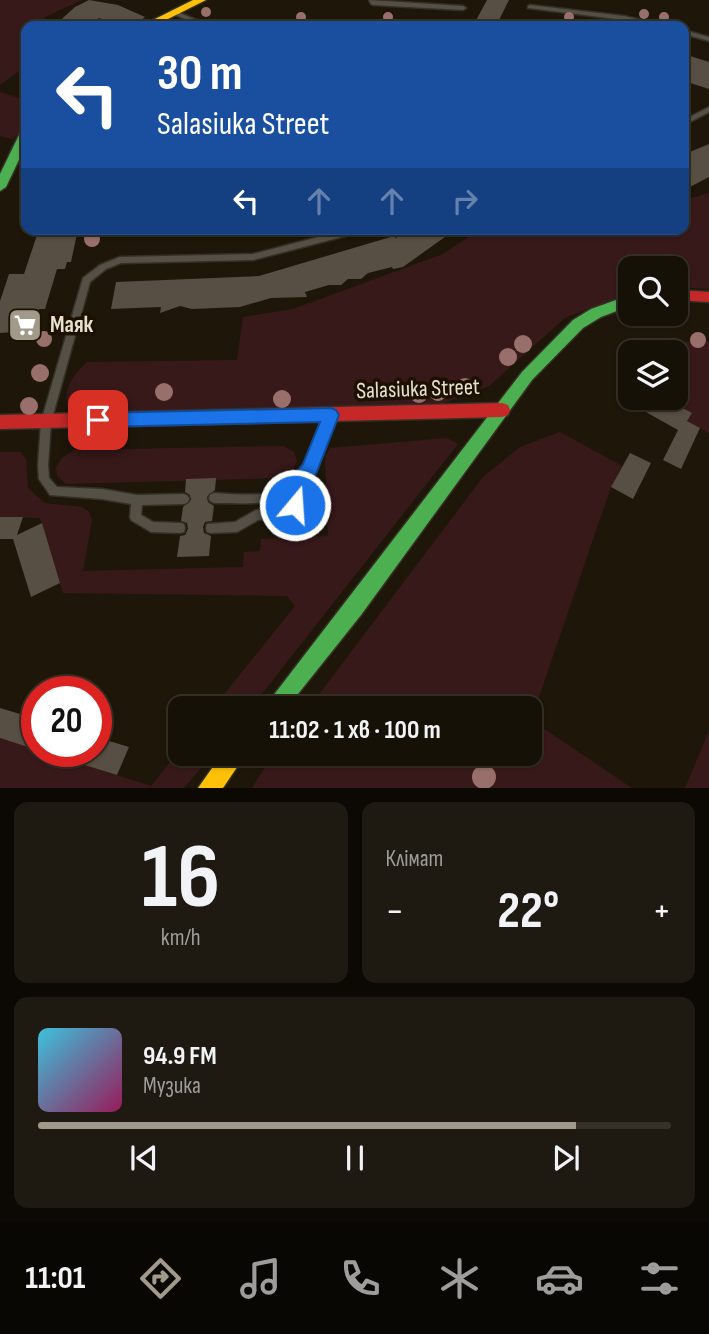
<!DOCTYPE html>
<html lang="uk">
<meta charset="utf-8">
<style>
body{margin:0;font-family:"Sofia Sans Condensed",sans-serif;background:#1f1a11;color:#f1f3f6;height:100vh;display:flex;flex-direction:column;font-size:26px;white-space:nowrap}
*{box-sizing:border-box;margin:0}
p{font-size:23px;color:#9e9d9b}
.icon{flex:none;width:38px;height:38px;fill:none;stroke:currentColor;stroke-width:2;stroke-linecap:round;stroke-linejoin:round}
.map{position:relative;height:788px;overflow:hidden}
.sheet{display:flex;flex-direction:column;gap:14px;padding:14px;background:#0c0904;flex:1}
.sheet>*{flex:none}
.banner{position:absolute;left:21px;top:21px;width:668px;height:214px;border-radius:14px;box-shadow:0 2px 5px #0004,0 0 0 2px #353128;background:#1a4fa0;color:#fff;overflow:hidden}
.tools{position:absolute;left:618px;top:256px;display:grid;gap:14px}
.tools a{display:grid;place-items:center;width:70px;height:70px;border-radius:14px;background:#161107;box-shadow:0 2px 5px #0004,0 0 0 2px #353128;font-size:35px}
.speed{position:absolute;left:21px;top:676px;display:flex;gap:14px;font-size:35px;font-weight:700;text-align:center}
.speed>*{display:grid;place-content:center;width:91px;height:91px;border-radius:50%;background:#161107;box-shadow:0 2px 5px #0004,0 0 0 2px #353128;line-height:1}
.speed .limit{border:10px solid #d22;background:#fff;color:#111}
.pin{position:absolute;display:grid;place-items:center;width:60px;height:60px;color:#fff;margin:-30px;border-radius:14px;box-shadow:0 4px 10px #0006}
.me{position:absolute;width:77px;margin:-38px;rotate:18deg;stroke-linejoin:round;filter:drop-shadow(0 0 5px #0008)}
.turn{display:flex;align-items:center;gap:24px;height:147px;padding:0 21px;font-size:32px}
.turn .icon{width:91px;height:91px;stroke-width:2.5}
.turn b{display:block;font-size:49px;line-height:60px}
.lanes{display:flex;align-items:center;height:66px;padding:0 21px;background:#0003;justify-content:center;gap:35px;direction:ltr}
.lanes .off{opacity:.35}
.big{font-size:52px;font-weight:700;line-height:1.1}
.sheet .card{flex:1;display:flex;flex-direction:column;justify-content:center;gap:10px;min-width:0;padding:0 24px;border-radius:14px;background:#1f1a11}
.sheet .dial{align-items:center;gap:0}
.dial b{font-size:91px;line-height:1}
.song{display:flex;align-items:center;gap:21px}
.cover{width:84px;height:84px;border-radius:10px;background:linear-gradient(135deg,hsl(190 70% 55%),hsl(330 70% 35%))}
.played{height:7px;border-radius:4px;background:linear-gradient(90deg,#a19a8a 85%,#353128 85%)}
.keys{display:flex;justify-content:space-around;direction:ltr}
.heat{display:flex;justify-content:space-between;align-items:center;font-size:38px;direction:ltr}
.sheet .tiles{flex:1;display:grid;gap:14px;grid-template-columns:1fr 1fr}
.card:last-child{grid-column:span 2}
.trip{position:absolute;left:168px;top:696px;width:374px;height:70px;border-radius:14px;background:#161107;box-shadow:0 2px 5px #0004,0 0 0 2px #353128;font-weight:700;line-height:70px;text-align:center}
.menu{display:flex;height:112px;justify-content:space-around;align-items:center;background:#090703;color:#9e9d9b}
.menu .icon{width:49px;height:49px}
.menu .selected{color:#a19a8a}
.menu b{font-size:32px;color:#f1f3f6}
.map>svg:first-child{display:block}
.green{fill:#38191a}
.building{fill:#574e44}
.lines{fill:none;stroke-linecap:round;stroke-linejoin:round}
.lane-casing{stroke:#343027;stroke-width:3}
.fast-casing{stroke:#343027;stroke-width:3}
.slow-casing{stroke:#343027;stroke-width:3}
.jam-casing{stroke:#343027;stroke-width:3}
.lane{fill:#555045;fill-rule:evenodd}
.fast{fill:#4caf50;fill-rule:evenodd}
.slow{fill:#ffc107;fill-rule:evenodd}
.jam{fill:#c62828;fill-rule:evenodd}
.tree{fill:#996f6b}
.route{fill:#1a73e8;stroke:#114b97;stroke-width:2}
.labels{text-anchor:middle;dominant-baseline:central;stroke-width:7;stroke-linejoin:round;paint-order:stroke}
.poi-label{font-size:23px;font-weight:bold;fill:#e7e0d0;stroke:#1c1100;text-anchor:start}
.street-label{font-size:23px;fill:#e7e0d0;stroke:#1c1100}
</style>
<div class="map">
<svg width="709" height="788" viewBox="0 0 709 788">
<rect width="100%" height="100%" fill="#1e1709"/>
<path class="green" d="M 0,0 L 82,0 L 43,18 L 61,26 L 26,26 L 26,66 L 0,85 Z
M 0,92 L 26,100 L 26,125 L 13,139 L 0,136 Z
M 709,193 L 709,289 L 676,287 L 676,268 L 630,268 L 630,293 L 565,318 L 489,386 L 445,403 L 71,417 C 61,393 69,379 87,362 L 237,360 L 243,317 L 293,309 L 443,254 L 480,229 L 684,229 L 684,200 Z
M 709,341 L 709,433 L 687,421 L 692,413 L 662,397 L 676,397 L 676,352 L 636,352 L 663,343 Z
M 560,432 L 622,466 L 611,487 L 531,720 L 632,788 L 252,788 L 273,754 L 530,754 L 530,709 L 308,709 L 483,477 L 520,447 Z
M 447,438 L 458,444 L 250,709 L 231,709 L 218,702 L 295,606 L 287,596 L 63,593 L 40,518 L 0,517 L 0,452 L 20,452 L 26,459 L 28,488 L 45,503 L 82,507 L 89,512 L 92,520 L 83,571 L 243,567 L 244,552 L 260,551 L 261,539 L 328,536 L 325,457 L 330,448 Z
M 283,446 L 294,452 L 297,461 L 293,470 L 281,478 L 66,484 L 57,476 L 56,467 L 62,458 L 74,450 Z
M 709,731 L 709,788 L 685,788 Z
M 0,738 L 151,786 L 180,750 L 180,754 L 212,755 L 184,788 L 0,788 Z"/>
<path class="building" d="M 89,0 L 118,5 L 145,17 L 134,26 L 120,26 L 99,18 L 86,26 L 54,26 L 75,7 Z
M 487,0 L 509,0 L 496,26 L 473,26 Z
M 684,54 L 709,62 L 709,89 L 684,81 Z
M 709,144 L 709,177 L 684,190 L 684,158 L 687,156 L 685,154 Z
M 39,229 L 78,229 L 71,262 L 67,262 L 65,269 L 57,269 L 45,309 L 39,309 L 35,324 L 17,324 L 15,332 L 0,333 L 0,301 L 9,274 L 24,274 Z
M 410,229 L 456,229 L 403,267 L 393,269 L 392,267 L 368,273 L 361,279 L 348,279 L 341,285 L 329,285 L 305,292 L 307,297 L 271,298 L 240,307 L 192,309 L 180,306 L 160,313 L 161,307 L 111,309 L 116,282 L 259,276 L 394,236 L 396,238 Z
M 653,397 L 662,397 L 692,413 L 687,421 L 700,428 L 681,469 L 663,460 L 678,430 L 644,411 Z
M 630,453 L 651,463 L 633,499 L 611,487 Z
M 216,478 L 215,490 L 207,497 L 208,502 L 214,506 L 212,521 L 205,522 L 203,527 L 204,533 L 211,536 L 209,556 L 177,557 L 180,536 L 185,535 L 188,529 L 187,523 L 181,521 L 183,507 L 191,500 L 190,495 L 185,492 L 186,479 Z
M 0,517 L 23,517 L 17,535 L 42,523 L 60,583 L 31,597 L 13,539 L 0,539 Z
M 0,708 L 37,719 L 37,750 L 0,738 Z
M 96,737 L 129,747 L 117,775 L 52,755 L 53,751 L 96,751 Z"/>
<g class="lines">
<g class="lane-casing">
<path id="lane" d="M 369,0 L 463,6 L 466,8 L 463,10 L 373,5 L 371,4 Z
M 530,5 L 624,16 L 667,26 L 656,26 L 624,20 L 528,8 L 528,6 Z
M 173,10 L 208,25 L 209,26 L 201,26 L 171,13 L 170,12 Z
M 684,30 L 709,37 L 709,41 L 684,34 Z
M 709,107 L 709,112 L 684,125 L 684,120 Z
M 349,229 L 365,229 L 361,232 L 253,260 L 121,263 L 106,269 L 90,282 L 51,422 L 48,465 L 49,478 L 57,487 L 102,489 L 137,495 L 184,494 L 188,496 L 189,499 L 188,502 L 184,504 L 142,505 L 141,515 L 153,522 L 180,523 L 184,524 L 185,528 L 184,532 L 180,533 L 151,532 L 131,520 L 130,517 L 131,504 L 102,499 L 50,495 L 39,479 L 38,465 L 41,422 L 83,278 L 100,265 L 120,257 L 253,254 Z
M 331,411 L 334,412 L 336,415 L 315,467 L 299,488 L 299,505 L 298,508 L 286,517 L 258,520 L 237,532 L 211,533 L 207,532 L 206,528 L 207,524 L 235,522 L 256,510 L 280,509 L 289,503 L 289,496 C 263,506 241,503 214,503 L 210,501 L 209,498 L 210,495 L 214,493 C 232,494 252,496 270,493 C 304,486 316,443 326,415 L 328,412 Z"/>
</g>
<g class="fast-casing">
<path id="fast" d="M 26,129 L 26,145 L 6,187 L 0,191 L 0,174 L 20,133 Z
M 630,295 L 630,306 L 601,317 L 583,328 L 532,380 L 361,615 L 286,709 L 263,709 L 522,372 L 573,320 L 591,309 Z"/>
</g>
<g class="slow-casing">
<path id="slow" d="M 193,0 L 206,0 L 154,26 L 141,26 Z
M 222,754 L 246,754 L 223,788 L 198,788 Z"/>
</g>
<g class="jam-casing">
<path id="jam" d="M 676,290 L 709,292 L 709,302 L 676,300 Z
M 502,403 L 508,405 L 510,410 L 508,415 L 502,417 L 0,429 L 0,415 Z"/>
</g>
<use href="#lane" class="lane"/>
<use href="#fast" class="fast"/>
<use href="#slow" class="slow"/>
<use href="#jam" class="jam"/>
</g>
<g class="tree">
<circle cx="206" cy="12" r="5"/>
<circle cx="644" cy="14" r="5"/>
<circle cx="301" cy="17" r="5"/>
<circle cx="388" cy="17" r="5"/>
<circle cx="569" cy="17" r="5"/>
<circle cx="664" cy="17" r="5"/>
<circle cx="92" cy="239" r="8"/>
<circle cx="44" cy="339" r="8"/>
<circle cx="698" cy="340" r="8"/>
<circle cx="523" cy="344" r="9"/>
<circle cx="508" cy="357" r="9"/>
<circle cx="40" cy="373" r="9"/>
<circle cx="465" cy="387" r="9"/>
<circle cx="164" cy="392" r="9"/>
<circle cx="438" cy="392" r="9"/>
<circle cx="419" cy="394" r="9"/>
<circle cx="282" cy="399" r="9"/>
<circle cx="29" cy="406" r="9"/>
<circle cx="484" cy="777" r="12"/>
</g>
<path class="route" d="M 331,408 L 336,410 L 339,415 L 316,474 L 303,488 L 301,511 L 295,513 L 288,511 L 286,485 L 303,464 L 320,422 L 98,427 L 92,425 L 90,420 L 92,416 L 98,413 Z"/>
<defs>
<g id="supermarket-square" transform="scale(1.75)"><rect x="-9" y="-9" width="18" height="18" rx="4" fill="#a19a8a" stroke="#1c1100"/><path d="M-6-5.5h2.5l.6 2H6L4.5 2H-2.5L-4.4-4H-6ZM-1.5 3.2a1.3 1.3 0 1 0 .1 0ZM3 3.2a1.3 1.3 0 1 0 .1 0Z" fill="#fff"/></g>
</defs>
<g fill-rule="evenodd">
<use href="#supermarket-square" x="25" y="325"/>
</g>
<g class="labels">
<g class="poi-label">
<text x="50" y="325">Маяк</text>
</g>
<g class="street-label">
<text transform="translate(418 389) rotate(-2)">Salasiuka Street</text>
</g>
</g>
</svg>
<div class="tools">
<a><svg class="icon" aria-label="search" viewBox="0 0 24 24"><circle cx="10" cy="10" r="6"/><path d="M15 15l6 6"/></svg></a>
<a><svg class="icon" aria-label="layers" viewBox="0 0 24 24"><path d="M12 4l9 5-9 5-9-5zM3 14l9 5 9-5"/></svg></a>
</div>
<div class="speed"><div class="limit">20</div></div>
<div class="pin" style="left:98px;top:420px;background:#d93025"><svg class="icon" aria-label="arrive" viewBox="0 0 24 24"><path d="M6 21V4h12l-3 4 3 4H6"/></svg></div>
<svg class="me" style="left:295px;top:505px" viewBox="-20 -20 40 40"><circle r="17" fill="#1a73e8" stroke="#fff" stroke-width="3"/><path d="M0-11L8 9 0 5-8 9z" fill="#fff"/></svg>
<div class="trip">11:02 · 1 хв · 100 m</div>
<div class="banner">
<div class="turn"><svg class="icon" aria-label="left" viewBox="0 0 24 24"><path d="M17 20v-9H6M10 6l-5 5 5 5"/></svg><div><b>30 m</b>Salasiuka Street</div></div>
<div class="lanes"><svg class="icon" aria-label="left" viewBox="0 0 24 24"><path d="M17 20v-9H6M10 6l-5 5 5 5"/></svg><svg class="icon off" aria-label="ahead" viewBox="0 0 24 24"><path d="M12 20V5M6 11l6-6 6 6"/></svg><svg class="icon off" aria-label="ahead" viewBox="0 0 24 24"><path d="M12 20V5M6 11l6-6 6 6"/></svg><svg class="icon off" aria-label="right" viewBox="0 0 24 24"><path d="M7 20v-9h11M14 6l5 5-5 5"/></svg></div>
</div>
</div>
<section class="sheet">
<div class="tiles">
<div class="card dial"><b>16</b><p>km/h</p></div>
<div class="card"><p>Клімат</p>
<div class="heat"><a>−</a><b class="big">22°</b><a>+</a></div>
</div>
<div class="card">
<div class="song"><i class="cover"></i><div><b>94.9 FM</b><p>Музика</p></div></div>
<div class="played"></div>
<div class="keys"><svg class="icon" aria-label="previous" viewBox="0 0 24 24"><path d="M18 5L8 12l10 7zM5 5v14"/></svg><svg class="icon" aria-label="pause" viewBox="0 0 24 24"><path d="M8 5v14M16 5v14"/></svg><svg class="icon" aria-label="next" viewBox="0 0 24 24"><path d="M6 5l10 7-10 7zM19 5v14"/></svg></div>
</div>
</div>
</section>
<nav class="menu">
<b>11:01</b>
<svg class="icon selected" aria-label="directions" viewBox="0 0 24 24"><path d="M12 3l9 9-9 9-9-9zM9 14v-3h6M13 9l2 2-2 2"/></svg>
<svg class="icon" aria-label="music" viewBox="0 0 24 24"><path d="M9 18V5l10-2v13"/><circle cx="6" cy="18" r="3"/><circle cx="16" cy="16" r="3"/></svg>
<svg class="icon" aria-label="phone" viewBox="0 0 24 24"><path d="M5 4h4l2 5-3 2q2 4 5 5l2-3 5 2v4C11 20 4 13 5 4z"/></svg>
<svg class="icon" aria-label="climate" viewBox="0 0 24 24"><path d="M12 3v18M4 7l16 10M4 17L20 7"/></svg>
<svg class="icon" aria-label="car" viewBox="0 0 24 24"><path d="M5 17H2v-5l4-1 3-4h7l3 4 3 1v5h-3M9 17h6M6 11h13"/><circle cx="7" cy="17" r="2"/><circle cx="17" cy="17" r="2"/></svg>
<svg class="icon" aria-label="filters" viewBox="0 0 24 24"><path d="M4 7h16M4 17h16"/><circle cx="9" cy="7" r="2"/><circle cx="15" cy="17" r="2"/></svg>
</nav>
